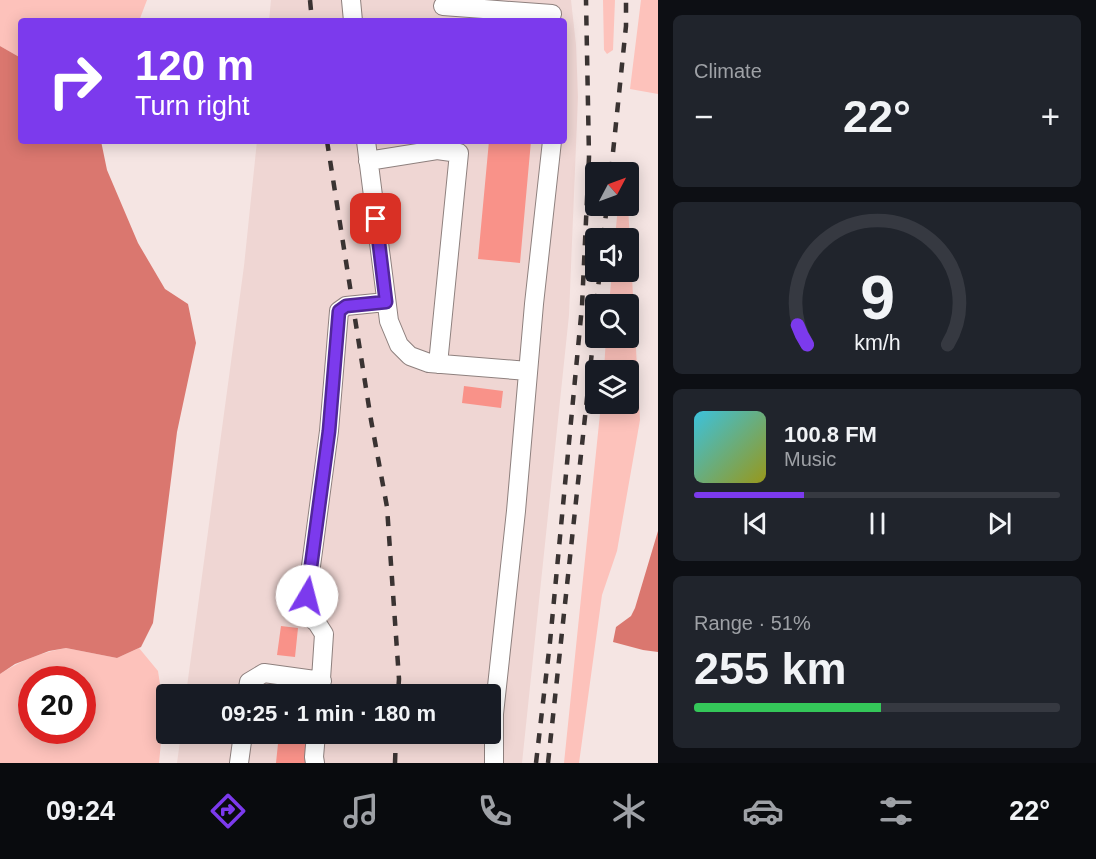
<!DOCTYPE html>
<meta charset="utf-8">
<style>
body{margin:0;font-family:Arial,sans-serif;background:#20242c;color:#f1f3f6;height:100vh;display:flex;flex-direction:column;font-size:22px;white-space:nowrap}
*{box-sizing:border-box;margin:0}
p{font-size:20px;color:#9ea1a6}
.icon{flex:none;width:33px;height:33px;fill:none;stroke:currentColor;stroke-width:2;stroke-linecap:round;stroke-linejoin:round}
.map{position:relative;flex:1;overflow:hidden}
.sheet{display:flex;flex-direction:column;gap:15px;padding:15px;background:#0d0f14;width:438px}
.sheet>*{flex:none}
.hud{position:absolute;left:18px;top:18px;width:549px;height:126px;border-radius:6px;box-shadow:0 3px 15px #0003;background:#7c3aed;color:#fff;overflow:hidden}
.needle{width:39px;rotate:49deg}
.fabs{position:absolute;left:585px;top:162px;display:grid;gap:12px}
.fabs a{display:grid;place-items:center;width:54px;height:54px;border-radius:6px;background:#171b24;box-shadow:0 3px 15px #0003;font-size:30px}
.speed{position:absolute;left:18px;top:666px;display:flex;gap:12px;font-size:30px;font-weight:700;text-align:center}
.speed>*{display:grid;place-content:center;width:78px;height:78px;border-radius:50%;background:#171b24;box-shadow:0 3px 15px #0003;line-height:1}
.speed .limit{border:9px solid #d22;background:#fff;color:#111}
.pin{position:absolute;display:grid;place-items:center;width:51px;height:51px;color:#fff;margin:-26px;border-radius:12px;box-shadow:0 3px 9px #0006}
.me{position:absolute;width:66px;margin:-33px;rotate:8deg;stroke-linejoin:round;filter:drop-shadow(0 0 4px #0008)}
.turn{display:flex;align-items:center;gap:21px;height:126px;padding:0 18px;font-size:27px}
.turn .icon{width:78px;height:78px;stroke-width:2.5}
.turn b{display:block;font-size:42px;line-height:51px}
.big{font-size:45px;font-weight:600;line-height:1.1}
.sheet .tile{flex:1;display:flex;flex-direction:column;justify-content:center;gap:9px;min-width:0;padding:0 21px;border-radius:9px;background:#20242c}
.sheet .dial{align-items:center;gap:0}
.dial svg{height:156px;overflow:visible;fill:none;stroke:#363941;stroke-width:7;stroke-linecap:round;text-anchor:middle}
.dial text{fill:#f1f3f6;stroke:none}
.song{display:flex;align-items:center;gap:18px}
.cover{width:72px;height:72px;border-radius:9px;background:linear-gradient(135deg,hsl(190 70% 55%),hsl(60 70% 35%))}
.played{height:6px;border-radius:3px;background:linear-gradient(90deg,#7c3aed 30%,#363941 30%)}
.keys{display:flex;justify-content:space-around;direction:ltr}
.heat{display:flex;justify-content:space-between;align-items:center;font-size:33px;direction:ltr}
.charge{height:9px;border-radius:4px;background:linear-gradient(90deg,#34c759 51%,#363941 0)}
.trip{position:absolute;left:156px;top:684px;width:345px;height:60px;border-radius:6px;background:#171b24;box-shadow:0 3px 15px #0003;font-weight:600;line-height:60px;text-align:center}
.tab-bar{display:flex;height:96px;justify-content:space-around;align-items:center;background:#090b0e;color:#9ea1a6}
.tab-bar .icon{width:42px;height:42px}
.tab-bar .current{color:#7c3aed}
.tab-bar b{font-size:27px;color:#f1f3f6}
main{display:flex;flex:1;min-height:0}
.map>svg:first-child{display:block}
.built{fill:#efd6d3}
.green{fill:#fdc2bb;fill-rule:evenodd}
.water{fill:#da776f}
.building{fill:#f99289}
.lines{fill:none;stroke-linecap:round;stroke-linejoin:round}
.minor-casing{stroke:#8e807e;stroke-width:20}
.minor{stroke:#fff;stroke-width:18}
.rail{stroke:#3a3332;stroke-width:4.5;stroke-dasharray:10 10;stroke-linecap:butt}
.route-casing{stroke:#51269a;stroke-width:15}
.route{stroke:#7c3aed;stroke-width:10}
</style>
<main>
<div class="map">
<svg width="658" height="763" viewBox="0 0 658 763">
<rect width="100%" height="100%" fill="#f5e5e3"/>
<path class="built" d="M 271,0 L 571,0 L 576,45 L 578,97 L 569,315 L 522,763 L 177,763 L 181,734 L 490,734 L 490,694 L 186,694 L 244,266 L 257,141 L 564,141 L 564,21 L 269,21 Z"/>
<path class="green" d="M 0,0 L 147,0 L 139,21 L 21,21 L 21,58 L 0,46 Z
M 603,0 L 615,0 L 613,50 L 607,54 L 604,50 Z
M 641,0 L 658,0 L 658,94 L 630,89 Z
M 618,206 L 628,206 L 640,420 L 617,551 L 602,595 L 579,763 L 564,763 L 601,404 L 628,404 L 628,370 L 604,370 L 606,338 L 628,338 L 628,304 L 609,304 L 612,272 L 628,272 L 628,238 L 615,238 Z
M 66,648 L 117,658 L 139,648 L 158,671 L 164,711 L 159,763 L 0,763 L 0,674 C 20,661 42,652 66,648 ZM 32,680 L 82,680 L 82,730 L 32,730 Z"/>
<path class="water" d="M 0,46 L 21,58 L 21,141 L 101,141 L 107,170 L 138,243 L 165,289 L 188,304 L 196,343 L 177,432 L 153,623 L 141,647 L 117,658 L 66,648 L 49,651 L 15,664 L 0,674 Z
M 658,531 L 658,652 L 643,650 L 613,642 L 616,627 L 631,616 L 635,608 Z"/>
<path class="building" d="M 489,141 L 531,141 L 520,263 L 478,259 Z
M 464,386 L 503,391 L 501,408 L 462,403 Z
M 281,626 L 298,628 L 295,657 L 277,655 Z
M 279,734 L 310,734 L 307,763 L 276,763 Z"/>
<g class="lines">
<g class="minor-casing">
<path id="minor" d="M 351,0 L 353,21
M 443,6 L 552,14
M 366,141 L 389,321 L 399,345 L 410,356 L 429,363 L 528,371
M 368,161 L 437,150 L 459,153 L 438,364
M 247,694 L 249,682 L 264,673 L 322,681
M 320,694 L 324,634 L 317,623 L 309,616 L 307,596 L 329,431 L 339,311 L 346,306 L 386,302
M 239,763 L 243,734
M 315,763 L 314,757 L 316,734
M 494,763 L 494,714 L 516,511 L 534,304 L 552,141"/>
</g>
<use href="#minor" class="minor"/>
<path class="rail" d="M 310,0 L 312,21
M 327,141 L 371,420 L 387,507 L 399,679 L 398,694
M 611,172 L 626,26 L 626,0
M 603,238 L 607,206
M 596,304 L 600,272
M 395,763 L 396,734
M 536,763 L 550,642 L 582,306 L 589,157 L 586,0
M 548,763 L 596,314"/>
</g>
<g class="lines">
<g class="route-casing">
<path id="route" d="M 307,596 L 329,431 L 339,311 L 346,306 L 386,302 L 376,219"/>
</g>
<use href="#route" class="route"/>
</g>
</svg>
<div class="fabs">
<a><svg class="needle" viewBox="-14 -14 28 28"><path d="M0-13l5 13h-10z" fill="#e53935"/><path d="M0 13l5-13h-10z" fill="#9ea1a6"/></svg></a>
<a><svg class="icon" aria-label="sound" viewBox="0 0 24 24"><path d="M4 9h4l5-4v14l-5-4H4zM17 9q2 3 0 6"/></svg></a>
<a><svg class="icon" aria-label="search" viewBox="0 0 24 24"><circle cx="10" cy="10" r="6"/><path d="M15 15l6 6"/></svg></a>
<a><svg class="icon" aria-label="layers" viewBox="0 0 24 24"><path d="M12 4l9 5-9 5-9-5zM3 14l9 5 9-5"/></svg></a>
</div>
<div class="speed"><div class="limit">20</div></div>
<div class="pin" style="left:376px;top:219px;background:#d93025"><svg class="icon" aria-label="arrive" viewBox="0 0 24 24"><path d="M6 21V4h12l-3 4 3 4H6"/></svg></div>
<svg class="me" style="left:307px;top:596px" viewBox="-20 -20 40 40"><circle r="19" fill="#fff"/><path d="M0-13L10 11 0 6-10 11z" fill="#7c3aed"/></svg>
<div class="trip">09:25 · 1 min · 180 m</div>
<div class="hud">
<div class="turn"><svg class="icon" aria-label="right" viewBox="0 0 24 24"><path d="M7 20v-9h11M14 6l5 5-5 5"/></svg><div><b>120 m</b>Turn right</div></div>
</div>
</div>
<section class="sheet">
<div class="tile"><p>Climate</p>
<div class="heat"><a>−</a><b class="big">22°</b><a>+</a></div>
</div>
<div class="tile dial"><svg viewBox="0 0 100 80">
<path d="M14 69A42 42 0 1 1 86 69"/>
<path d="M14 69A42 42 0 0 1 9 59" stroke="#7c3aed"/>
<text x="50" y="56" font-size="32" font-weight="700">9</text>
<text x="50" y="72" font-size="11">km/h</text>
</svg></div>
<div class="tile">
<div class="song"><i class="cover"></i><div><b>100.8 FM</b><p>Music</p></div></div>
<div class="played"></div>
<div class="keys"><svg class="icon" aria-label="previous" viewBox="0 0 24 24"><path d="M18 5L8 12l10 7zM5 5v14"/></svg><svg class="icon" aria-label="pause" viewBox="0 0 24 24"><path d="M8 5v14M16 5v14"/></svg><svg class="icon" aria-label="next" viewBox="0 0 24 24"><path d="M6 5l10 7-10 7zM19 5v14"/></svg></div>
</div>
<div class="tile"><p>Range · 51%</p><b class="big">255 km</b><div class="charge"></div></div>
</section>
</main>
<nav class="tab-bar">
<b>09:24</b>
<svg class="icon current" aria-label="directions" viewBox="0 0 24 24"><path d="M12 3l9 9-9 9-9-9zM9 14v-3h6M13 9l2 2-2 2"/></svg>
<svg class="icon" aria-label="music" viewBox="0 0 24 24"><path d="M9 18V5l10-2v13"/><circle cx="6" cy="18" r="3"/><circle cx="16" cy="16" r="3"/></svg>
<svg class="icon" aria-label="phone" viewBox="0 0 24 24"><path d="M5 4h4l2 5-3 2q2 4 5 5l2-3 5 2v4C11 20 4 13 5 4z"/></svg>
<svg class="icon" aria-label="climate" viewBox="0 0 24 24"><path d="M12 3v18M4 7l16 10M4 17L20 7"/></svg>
<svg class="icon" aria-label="car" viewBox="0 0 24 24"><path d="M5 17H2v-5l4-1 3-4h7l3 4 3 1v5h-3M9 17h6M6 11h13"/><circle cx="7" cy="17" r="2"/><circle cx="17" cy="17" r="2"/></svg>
<svg class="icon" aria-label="filters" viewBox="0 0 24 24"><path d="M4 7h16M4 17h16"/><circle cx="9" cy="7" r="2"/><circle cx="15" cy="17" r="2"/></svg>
<b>22°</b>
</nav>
